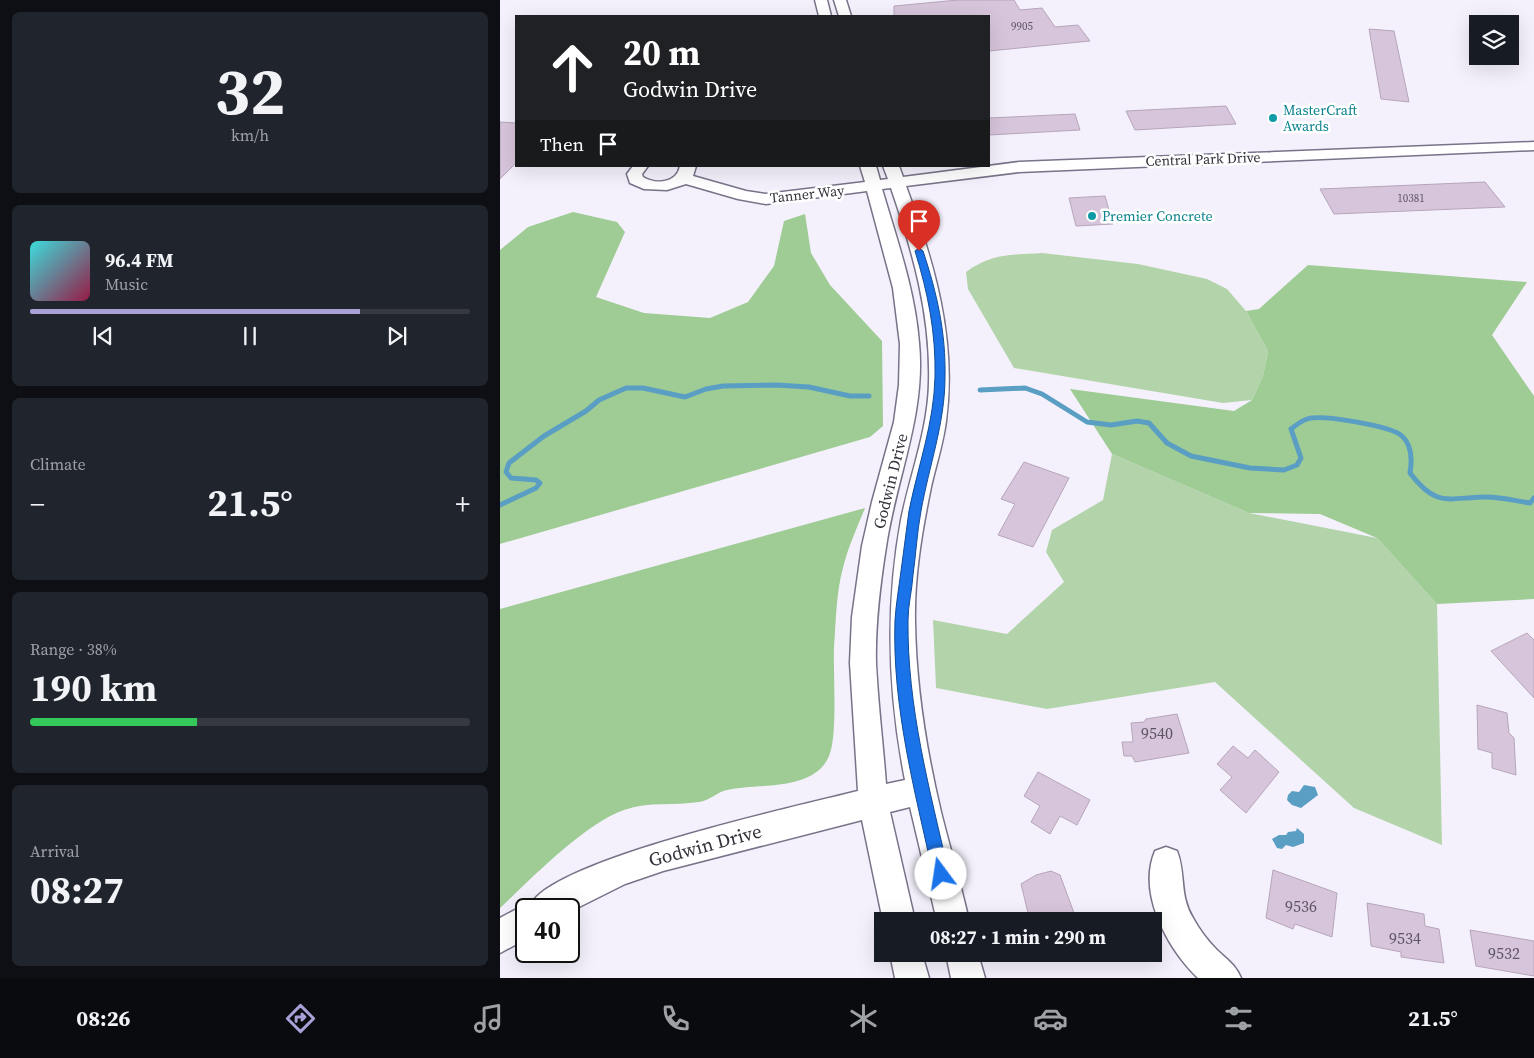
<!DOCTYPE html>
<meta charset="utf-8">
<style>
body{margin:0;font-family:"Source Serif 4",serif;background:#20242c;color:#f1f3f6;height:100vh;display:flex;flex-direction:column;font-size:19px;white-space:nowrap}
*{box-sizing:border-box;margin:0}
p{font-size:16px;color:#9ea1a6}
.icon{flex:none;width:28px;height:28px;fill:none;stroke:currentColor;stroke-width:2;stroke-linecap:round;stroke-linejoin:round}
.map{position:relative;flex:1;overflow:hidden}
.panel{display:flex;flex-direction:column;gap:12px;padding:12px;background:#0d0f14;width:500px}
.panel>*{flex:none}
.guide{position:absolute;left:15px;top:15px;width:475px;height:152px;border-radius:0px;box-shadow:0 5px 20px #0002;background:#202124;color:#fff;overflow:hidden}
.buttons{position:absolute;left:969px;top:15px;display:grid;gap:10px}
.buttons a{display:grid;place-items:center;width:50px;height:50px;border-radius:0px;background:#171b24;box-shadow:0 5px 20px #0002;font-size:25px}
.speed{position:absolute;left:15px;top:898px;display:flex;gap:10px;font-size:25px;font-weight:700;text-align:center}
.speed>*{display:grid;place-content:center;width:65px;height:65px;border-radius:50%;background:#171b24;box-shadow:0 5px 20px #0002;line-height:1}
.speed .limit{border:2px solid #111;border-radius:8px;background:#fff;color:#111}
.pin{position:absolute;display:grid;place-items:center;width:42px;height:42px;color:#fff;margin:-51px -21px;border-radius:50% 50% 50% 0;rotate:-45deg;box-shadow:0 0 5px #0007}
.pin .icon{rotate:45deg}
.me{position:absolute;width:55px;margin:-28px;rotate:346deg;stroke-linejoin:round;filter:drop-shadow(0 0 4px #0008)}
.turn{display:flex;align-items:center;gap:18px;height:105px;padding:0 25px;font-size:22px}
.turn .icon{width:65px;height:65px;stroke-width:2.5}
.turn b{display:block;font-size:35px;line-height:42px}
.then{display:flex;align-items:center;height:48px;padding:0 25px;background:#0003;gap:10px;font-size:19px}
.big{font-size:38px;font-weight:700;line-height:1.1}
.panel .tile{flex:1;display:flex;flex-direction:column;justify-content:center;gap:8px;min-width:0;padding:0 18px;border-radius:8px;background:#20242c}
.panel .dial{align-items:center;gap:0}
.dial b{font-size:65px;line-height:1}
.song{display:flex;align-items:center;gap:15px}
.cover{width:60px;height:60px;border-radius:8px;background:linear-gradient(135deg,hsl(180 70% 55%),hsl(340 70% 35%))}
.played{height:5px;border-radius:2px;background:linear-gradient(90deg,#a7a1d8 75%,#363941 75%)}
.keys{display:flex;justify-content:space-around;direction:ltr}
.heat{display:flex;justify-content:space-between;align-items:center;font-size:28px;direction:ltr}
.charge{height:8px;border-radius:4px;background:linear-gradient(90deg,#34c759 38%,#363941 0)}
.trip{position:absolute;left:374px;top:912px;width:288px;height:50px;border-radius:0px;background:#171b24;box-shadow:0 5px 20px #0002;font-weight:700;line-height:50px;text-align:center}
.dock{display:flex;height:80px;justify-content:space-around;align-items:center;background:#090b0e;color:#9ea1a6}
.dock .icon{width:35px;height:35px}
.dock .on{color:#a7a1d8}
.dock b{font-size:22px;color:#f1f3f6}
main{display:flex;flex:1;min-height:0}
.map>svg:first-child{display:block}
.green{fill:#b3d4ab}
.forest{fill:#9fcb94}
.water{fill:#5a9fc3}
.lines{fill:none;stroke-linecap:round;stroke-linejoin:round}
.stream{stroke:#5a9fc3;stroke-width:5}
.building{fill:#d7c5dc;stroke:#b6a5bb}
.minor-casing{stroke:#797289;stroke-width:3}
.minor{fill:#fff;fill-rule:evenodd}
.route{fill:#1a73e8;stroke:#114b97}
.culture-dot{fill:#0f9aa8;stroke:#fff;stroke-width:2}
.labels{text-anchor:middle;dominant-baseline:central;stroke-width:5;stroke-linejoin:round;paint-order:stroke}
.far-number-label{font-size:11px;fill:#5d5663}
.far-culture-label{font-size:14px;fill:#0d838f;stroke:#fff;text-anchor:start}
.far-street-label{font-size:14px;fill:#34313b;stroke:#fff}
.street-label{font-size:16px;fill:#34313b;stroke:#fff}
.near-number-label{font-size:16px;fill:#5d5663}
.near-street-label{font-size:19px;fill:#34313b;stroke:#fff}
</style>
<main>
<section class="panel">
<div class="tile dial"><b>32</b><p>km/h</p></div>
<div class="tile">
<div class="song"><i class="cover"></i><div><b>96.4 FM</b><p>Music</p></div></div>
<div class="played"></div>
<div class="keys"><svg class="icon" aria-label="previous" viewBox="0 0 24 24"><path d="M18 5L8 12l10 7zM5 5v14"/></svg><svg class="icon" aria-label="pause" viewBox="0 0 24 24"><path d="M8 5v14M16 5v14"/></svg><svg class="icon" aria-label="next" viewBox="0 0 24 24"><path d="M6 5l10 7-10 7zM19 5v14"/></svg></div>
</div>
<div class="tile"><p>Climate</p>
<div class="heat"><a>−</a><b class="big">21.5°</b><a>+</a></div>
</div>
<div class="tile"><p>Range · 38%</p><b class="big">190 km</b><div class="charge"></div></div>
<div class="tile"><p>Arrival</p><b class="big">08:27</b></div>
</section>
<div class="map">
<svg width="1034" height="978" viewBox="0 0 1034 978">
<rect width="100%" height="100%" fill="#f4f1fc"/>
<path class="green" d="M 542,253 L 638,264 L 707,279 L 727,289 L 746,311 L 768,351 L 763,376 L 752,400 L 723,403 L 514,368 L 468,289 L 466,272 C 492,253 512,255 542,253 Z
M 612,454 L 749,513 L 877,538 L 937,604 L 942,845 L 854,808 L 715,682 L 547,709 L 436,688 L 433,620 L 507,634 L 564,582 L 546,552 L 552,530 L 603,500 Z"/>
<path class="forest" d="M 73,212 L 117,222 L 125,232 L 96,297 L 144,313 L 210,318 L 248,302 L 274,266 L 284,221 L 305,214 L 311,253 L 330,285 L 382,341 L 383,426 L 370,437 L 0,544 L 0,250 L 28,227 Z
M 808,265 L 1027,282 L 992,335 L 1034,396 L 1034,599 L 937,604 L 877,538 L 820,514 L 749,513 L 612,454 L 570,389 L 734,411 L 752,400 L 763,376 L 768,351 L 746,311 L 759,309 Z
M 365,508 C 357,528 348,547 343,568 C 336,593 336,621 334,647 C 333,673 338,735 329,756 C 314,792 258,783 227,790 C 217,792 209,801 199,802 C 174,806 149,801 124,810 C 84,824 32,878 0,908 L 0,609 Z"/>
<path class="water" d="M 804,785 L 815,787 L 818,795 L 801,808 L 792,805 L 787,800 L 788,795 L 792,791 L 799,792 Z
M 797,828 L 804,834 L 804,843 L 793,847 L 786,845 L 782,849 L 777,848 L 772,839 L 779,835 L 786,835 L 788,832 L 796,831 Z"/>
<g class="lines">
<path class="stream" d="M 480,390 L 525,388 L 542,394 L 587,422 L 611,425 L 637,421 L 649,423 L 667,443 L 691,456 L 750,468 L 784,470 L 797,465 L 801,458 L 791,429 C 796,425 801,421 807,419 C 822,414 891,426 902,436 C 912,445 912,461 910,473 C 937,509 949,497 987,497 C 1001,497 1016,501 1030,503 L 1034,498
M 0,505 L 36,488 L 40,483 L 36,480 L 11,478 L 6,472 L 9,463 L 44,436 L 86,411 L 99,400 L 126,388 L 143,388 L 185,397 L 206,389 L 223,386 L 276,385 L 309,387 L 350,396 L 369,396"/>
</g>
<path class="building" d="M 458,0 L 514,0 L 520,10 L 542,8 L 555,27 L 578,25 L 590,41 L 489,51 L 489,16 L 394,16 L 394,6 Z
M 869,29 L 894,31 L 909,102 L 881,99 Z
M 726,106 L 736,124 L 635,130 L 626,111 Z
M 575,114 L 580,130 L 489,135 L 489,118 Z
M 0,122 L 16,123 L 16,163 L 0,179 Z
M 985,182 L 1005,207 L 834,214 L 820,189 Z
M 605,196 L 613,224 L 576,226 L 569,198 Z
M 524,462 L 569,478 L 533,547 L 498,535 L 515,504 L 501,499 Z
M 1027,633 L 1034,640 L 1034,698 L 991,651 Z
M 977,705 L 1007,713 L 1009,733 L 1014,738 L 1016,775 L 992,768 L 992,753 L 978,749 Z
M 677,714 L 689,753 L 635,762 L 632,756 L 624,756 L 622,742 L 633,742 L 631,723 L 644,722 L 646,719 Z
M 733,746 L 748,758 L 755,750 L 779,772 L 746,813 L 720,790 L 732,777 L 717,764 Z
M 538,772 L 590,800 L 577,825 L 560,816 L 550,834 L 531,822 L 540,806 L 524,796 Z
M 773,870 L 837,893 L 832,937 L 795,924 L 793,929 L 766,918 Z
M 551,871 L 560,875 L 577,921 L 530,921 L 521,884 L 536,875 Z
M 867,903 L 924,914 L 925,926 L 939,929 L 944,963 L 901,957 L 901,952 L 871,946 Z
M 970,930 L 1034,941 L 1034,976 L 976,966 Z"/>
<g class="lines">
<g class="minor-casing">
<path id="minor" d="M 315,0 L 327,0 L 331,16 L 319,16 Z
M 334,0 L 346,0 L 351,16 L 339,16 Z
M 1034,142 L 1034,150 L 519,172 L 406,186 C 434,262 457,339 446,421 C 443,444 436,465 431,487 C 422,531 414,577 415,622 C 416,686 426,749 441,812 C 450,848 461,885 469,921 L 437,921 L 410,807 L 390,812 L 415,921 L 383,921 L 362,820 L 163,871 L 125,884 L 69,912 L 69,909 L 26,909 L 26,939 L 0,953 L 0,918 L 26,904 L 30,906 C 49,860 303,805 358,791 L 350,663 L 352,617 L 362,546 L 372,502 L 394,422 L 399,385 L 400,344 L 393,288 L 367,191 L 266,204 L 238,199 L 186,184 L 167,190 L 144,189 L 130,183 L 127,174 L 133,166 L 148,166 L 142,174 L 143,177 C 156,185 177,183 180,166 L 196,166 L 193,176 L 246,191 L 266,194 L 365,182 L 360,166 L 376,166 L 380,180 L 388,179 L 383,166 L 399,166 L 403,177 L 519,162 ZM 391,188 C 413,252 431,316 429,383 C 428,430 410,475 401,520 C 385,607 388,693 405,780 L 386,784 C 383,744 378,704 376,664 C 375,625 380,585 386,547 C 396,478 426,414 419,343 C 415,290 397,240 382,189 Z
M 666,847 L 677,851 C 686,874 679,895 693,918 C 699,929 707,940 716,949 C 727,960 735,964 741,978 L 698,978 C 668,949 637,894 655,851 Z
M 390,954 L 422,954 L 429,978 L 395,978 Z
M 446,954 L 478,954 L 485,978 L 451,978 Z"/>
</g>
<use href="#minor" class="minor"/>
</g>
<path class="route" d="M 419,248 L 423,251 C 437,293 446,333 445,377 C 445,423 429,466 421,511 C 417,532 416,554 413,575 C 412,590 408,606 408,620 C 407,707 430,791 449,874 L 447,880 L 441,882 L 436,880 L 433,874 C 415,791 392,707 395,620 C 396,604 399,587 401,571 C 404,551 406,531 409,511 C 418,466 434,423 435,377 C 436,333 428,293 415,251 Z"/>
<g class="culture-dot">
<circle cx="773" cy="118" r="5"/>
<circle cx="592" cy="216" r="5"/>
</g>
<g class="labels">
<g class="far-number-label">
<text x="522" y="26">9905</text>
<text x="911" y="198">10381</text>
</g>
<g class="far-culture-label">
<text x="783" y="110">MasterCraft<tspan x="783" dy="16">Awards</tspan></text>
<text x="602" y="216">Premier Concrete</text>
</g>
<g class="far-street-label">
<text transform="translate(703 159) rotate(-2)">Central Park Drive</text>
<text transform="translate(307 194) rotate(-6)">Tanner Way</text>
</g>
<g class="street-label">
<text transform="translate(390 481) rotate(-76)">Godwin Drive</text>
</g>
<g class="near-number-label">
<text x="657" y="733">9540</text>
<text x="801" y="906">9536</text>
<text x="905" y="938">9534</text>
<text x="1004" y="953">9532</text>
</g>
<g class="near-street-label">
<text transform="translate(205 845) rotate(-15)">Godwin Drive</text>
</g>
</g>
</svg>
<div class="buttons">
<a><svg class="icon" aria-label="layers" viewBox="0 0 24 24"><path d="M12 4l9 5-9 5-9-5zM3 14l9 5 9-5"/></svg></a>
</div>
<div class="speed"><div class="limit">40</div></div>
<div class="pin" style="left:419px;top:251px;background:#d93025"><svg class="icon" aria-label="arrive" viewBox="0 0 24 24"><path d="M6 21V4h12l-3 4 3 4H6"/></svg></div>
<svg class="me" style="left:441px;top:874px" viewBox="-20 -20 40 40"><circle r="19" fill="#fff"/><path d="M0-13L10 11 0 6-10 11z" fill="#1a73e8"/></svg>
<div class="trip">08:27 · 1 min · 290 m</div>
<div class="guide">
<div class="turn"><svg class="icon" aria-label="ahead" viewBox="0 0 24 24"><path d="M12 20V5M6 11l6-6 6 6"/></svg><div><b>20 m</b>Godwin Drive</div></div>
<div class="then">Then<svg class="icon" aria-label="arrive" viewBox="0 0 24 24"><path d="M6 21V4h12l-3 4 3 4H6"/></svg></div>
</div>
</div>
</main>
<nav class="dock">
<b>08:26</b>
<svg class="icon on" aria-label="directions" viewBox="0 0 24 24"><path d="M12 3l9 9-9 9-9-9zM9 14v-3h6M13 9l2 2-2 2"/></svg>
<svg class="icon" aria-label="music" viewBox="0 0 24 24"><path d="M9 18V5l10-2v13"/><circle cx="6" cy="18" r="3"/><circle cx="16" cy="16" r="3"/></svg>
<svg class="icon" aria-label="phone" viewBox="0 0 24 24"><path d="M5 4h4l2 5-3 2q2 4 5 5l2-3 5 2v4C11 20 4 13 5 4z"/></svg>
<svg class="icon" aria-label="climate" viewBox="0 0 24 24"><path d="M12 3v18M4 7l16 10M4 17L20 7"/></svg>
<svg class="icon" aria-label="car" viewBox="0 0 24 24"><path d="M5 17H2v-5l4-1 3-4h7l3 4 3 1v5h-3M9 17h6M6 11h13"/><circle cx="7" cy="17" r="2"/><circle cx="17" cy="17" r="2"/></svg>
<svg class="icon" aria-label="filters" viewBox="0 0 24 24"><path d="M4 7h16M4 17h16"/><circle cx="9" cy="7" r="2"/><circle cx="15" cy="17" r="2"/></svg>
<b>21.5°</b>
</nav>
